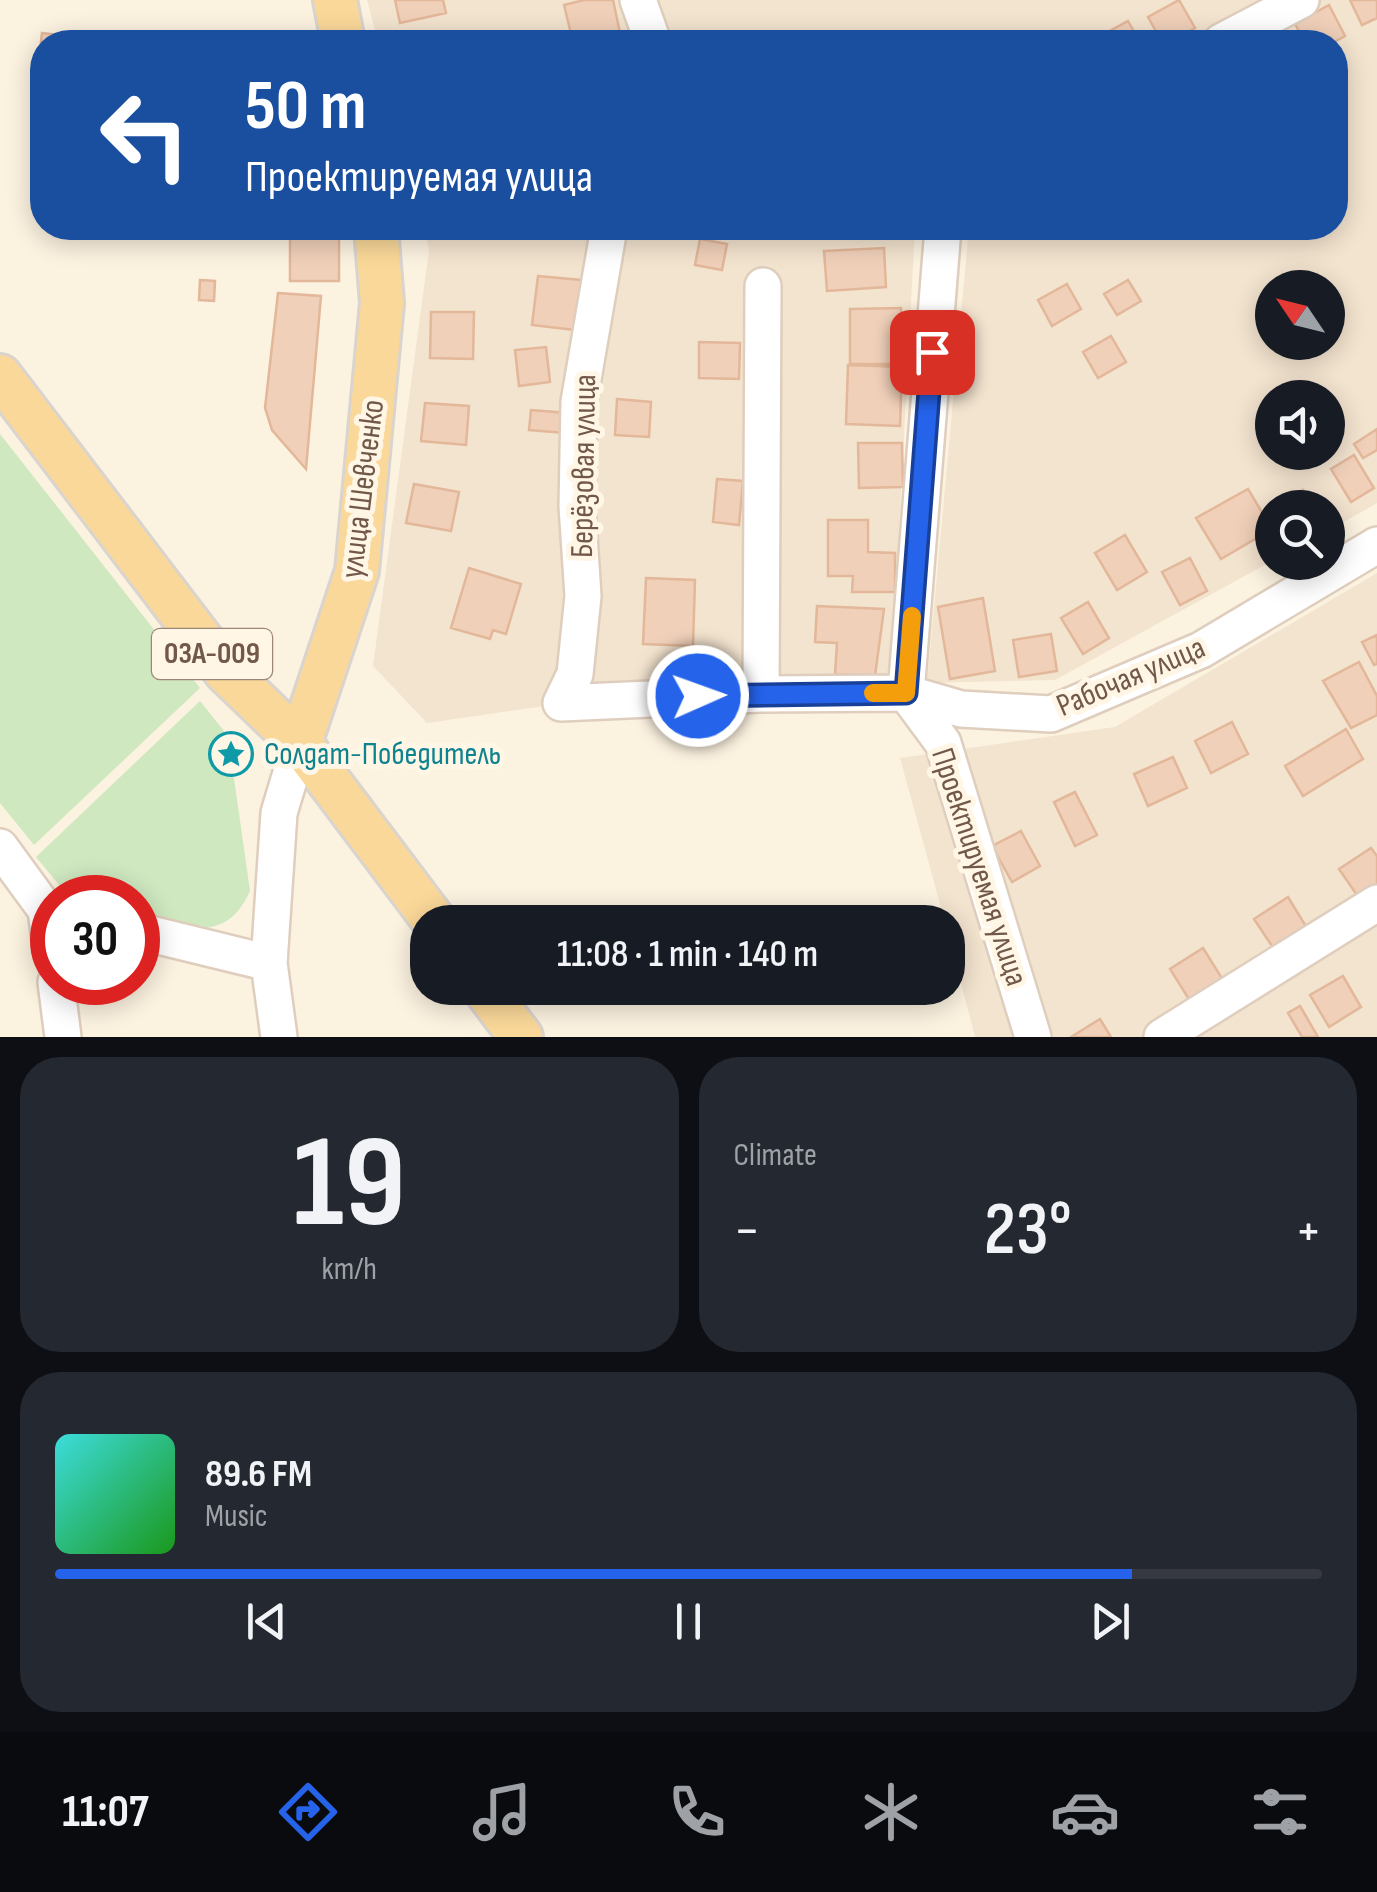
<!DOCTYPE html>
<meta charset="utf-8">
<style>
body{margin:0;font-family:"Sofia Sans Condensed",sans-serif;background:#242831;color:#f1f3f6;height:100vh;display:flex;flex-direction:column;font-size:38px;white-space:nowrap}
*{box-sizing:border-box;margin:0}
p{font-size:32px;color:#9ea1a6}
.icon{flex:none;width:55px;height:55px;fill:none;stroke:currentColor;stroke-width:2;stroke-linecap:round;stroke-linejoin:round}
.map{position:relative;height:1037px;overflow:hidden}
.panel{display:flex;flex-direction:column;gap:20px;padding:20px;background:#0d0f14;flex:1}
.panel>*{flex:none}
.hud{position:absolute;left:30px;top:30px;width:1318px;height:210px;border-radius:40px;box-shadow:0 5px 25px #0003;background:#1a4fa0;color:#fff;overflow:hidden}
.needle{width:65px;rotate:305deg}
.buttons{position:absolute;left:1255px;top:270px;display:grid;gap:20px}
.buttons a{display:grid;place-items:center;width:90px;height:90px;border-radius:50%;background:#171b24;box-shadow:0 5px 25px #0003;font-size:50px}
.speed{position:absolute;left:30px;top:875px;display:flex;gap:20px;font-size:50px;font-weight:700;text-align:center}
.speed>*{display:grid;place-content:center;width:130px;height:130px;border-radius:50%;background:#171b24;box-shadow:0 5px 25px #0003;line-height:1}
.speed .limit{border:15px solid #d22;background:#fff;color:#111}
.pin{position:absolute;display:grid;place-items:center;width:85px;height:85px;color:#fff;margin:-42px;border-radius:20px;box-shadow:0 5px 15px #0006}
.me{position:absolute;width:110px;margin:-55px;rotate:88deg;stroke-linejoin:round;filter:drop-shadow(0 0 8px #0008)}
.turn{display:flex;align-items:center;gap:35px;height:210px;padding:0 50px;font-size:45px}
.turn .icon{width:130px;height:130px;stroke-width:2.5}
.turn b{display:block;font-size:70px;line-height:85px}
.big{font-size:75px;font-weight:600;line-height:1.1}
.panel .tile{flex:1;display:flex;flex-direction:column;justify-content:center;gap:15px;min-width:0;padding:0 35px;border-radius:40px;background:#242831}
.panel .dial{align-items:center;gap:0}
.dial b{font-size:130px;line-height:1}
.song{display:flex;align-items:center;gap:30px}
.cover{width:120px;height:120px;border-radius:15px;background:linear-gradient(135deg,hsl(180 70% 55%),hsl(120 70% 35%))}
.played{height:10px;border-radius:5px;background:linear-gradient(90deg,#2563eb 85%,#363941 85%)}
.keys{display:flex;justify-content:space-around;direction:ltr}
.heat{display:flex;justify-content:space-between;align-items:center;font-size:55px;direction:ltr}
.panel .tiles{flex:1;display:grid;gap:20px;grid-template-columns:1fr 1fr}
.tile:last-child{grid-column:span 2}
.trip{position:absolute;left:410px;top:905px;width:555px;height:100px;border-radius:40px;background:#171b24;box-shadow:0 5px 25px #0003;font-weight:600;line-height:100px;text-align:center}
.menu{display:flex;height:160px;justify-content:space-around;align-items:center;background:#090b0e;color:#9ea1a6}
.menu .icon{width:70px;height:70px}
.menu .selected{color:#2563eb}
.menu b{font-size:45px;color:#f1f3f6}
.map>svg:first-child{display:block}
.residential{fill:#f3e4cf;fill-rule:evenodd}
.green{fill:#cfe8c0}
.building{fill:#f0d0b9;stroke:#e3b799;stroke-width:2.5}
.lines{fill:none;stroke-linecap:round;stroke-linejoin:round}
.minor-casing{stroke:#dfcebd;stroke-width:40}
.major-casing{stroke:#dad4cf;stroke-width:48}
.minor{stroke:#fff;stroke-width:35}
.major{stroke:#fad899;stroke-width:42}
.route-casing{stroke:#184099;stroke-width:25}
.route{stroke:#2563eb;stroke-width:18}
.slow{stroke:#f59e0b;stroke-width:18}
.labels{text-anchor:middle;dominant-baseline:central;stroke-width:10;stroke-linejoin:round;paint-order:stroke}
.shield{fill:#fff6e6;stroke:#9c8777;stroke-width:2.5}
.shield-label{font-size:30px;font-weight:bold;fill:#725848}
.street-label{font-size:32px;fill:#725848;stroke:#fff6e6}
.culture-label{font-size:32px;fill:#0d838f;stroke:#fff6e6;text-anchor:start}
</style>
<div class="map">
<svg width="1377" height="1037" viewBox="0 0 1377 1037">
<rect width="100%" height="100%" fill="#fcf2e0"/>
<path class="residential" d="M 367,0 L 1284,0 L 1203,42 L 378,42 Z
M 1315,0 L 1377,0 L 1377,503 L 1328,531 L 1328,508 L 1272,508 L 1272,561 L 1055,680 L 927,683 L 969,228 L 1335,228 L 1335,42 L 1238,42 ZM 1272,288 L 1328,288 L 1328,342 L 1272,342 ZM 1272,398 L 1328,398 L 1328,452 L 1272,452 Z
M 424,228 L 915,228 L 891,679 L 746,677 L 427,723 L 373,666 L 429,250 Z
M 1377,573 L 1377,1037 L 975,1037 L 948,933 L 948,922 L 945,922 L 900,758 L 1115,727 Z"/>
<path class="green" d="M 0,434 L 200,688 L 34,845 L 0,803 Z
M 200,701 L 228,736 L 250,891 C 226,945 184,927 138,919 L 138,898 L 69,897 L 36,857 Z"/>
<path class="building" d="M 395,0 L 443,0 L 446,13 L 400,23 Z
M 584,0 L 613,0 L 622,42 L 573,42 L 564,5 Z
M 1179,0 L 1195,28 L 1170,42 L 1162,42 L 1148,17 Z
M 1350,0 L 1377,0 L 1377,18 L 1362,25 Z
M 1329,5 L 1345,36 L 1334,42 L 1305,42 L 1295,24 Z
M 1128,21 L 1140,42 L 1100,42 L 1097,38 Z
M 42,33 L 114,41 L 42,42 L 42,120 L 32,119 Z
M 290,228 L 339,228 L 339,281 L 290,281 Z
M 700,239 L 727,244 L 722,270 L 695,265 Z
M 884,248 L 886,287 L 827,291 L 824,251 Z
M 538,276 L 581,280 L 575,330 L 532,325 Z
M 200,280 L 215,281 L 214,301 L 199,300 Z
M 1128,280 L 1141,301 L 1117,315 L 1104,294 Z
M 1067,284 L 1081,309 L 1052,326 L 1038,300 Z
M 278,293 L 321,296 L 306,469 L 272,430 L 265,408 Z
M 901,308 L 901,364 L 850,364 L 850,309 Z
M 431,312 L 474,312 L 473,359 L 430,358 Z
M 1111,336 L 1126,362 L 1098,378 L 1083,352 Z
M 699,342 L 740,343 L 739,379 L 699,378 Z
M 546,347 L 550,382 L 519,386 L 515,350 Z
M 848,365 L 902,367 L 900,426 L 846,424 Z
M 617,399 L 651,402 L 649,437 L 615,435 Z
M 425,403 L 469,406 L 466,445 L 421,441 Z
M 531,410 L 567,413 L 565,433 L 529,430 Z
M 1377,429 L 1377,450 L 1363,458 L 1354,444 Z
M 858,443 L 902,443 L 903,487 L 859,488 Z
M 1354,455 L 1374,488 L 1351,502 L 1331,469 Z
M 717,479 L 743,481 L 739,525 L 713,522 Z
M 414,484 L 459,492 L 451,531 L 406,523 Z
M 1248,489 L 1272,529 L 1221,559 L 1196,518 Z
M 1303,490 L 1314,508 L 1283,508 L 1280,504 Z
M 828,520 L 868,520 L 868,552 L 895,553 L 895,592 L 852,592 L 853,576 L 828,576 Z
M 1125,535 L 1147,572 L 1117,590 L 1095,553 Z
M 1190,558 L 1207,591 L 1180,605 L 1162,572 Z
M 469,568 L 521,584 L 506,634 L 493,630 L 490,639 L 451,628 Z
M 646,578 L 695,580 L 693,646 L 643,644 Z
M 983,598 L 995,671 L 950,679 L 938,607 Z
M 1088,602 L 1109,638 L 1083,654 L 1061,618 Z
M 817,606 L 884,609 L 875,676 L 835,674 L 837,643 L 815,642 Z
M 1051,634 L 1057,671 L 1019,677 L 1013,640 Z
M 1377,635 L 1377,664 L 1374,665 L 1362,642 Z
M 1359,662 L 1377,696 L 1377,715 L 1351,728 L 1323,681 Z
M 1232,722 L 1248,754 L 1211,773 L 1195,741 Z
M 1346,729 L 1363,759 L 1303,796 L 1285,766 Z
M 1173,757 L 1187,788 L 1148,806 L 1134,774 Z
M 1075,792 L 1097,835 L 1075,846 L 1054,802 Z
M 1021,831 L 1040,866 L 1012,882 L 992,846 Z
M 1371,848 L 1377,856 L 1377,885 L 1359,898 L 1339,869 Z
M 1288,897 L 1307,928 L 1274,949 L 1254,919 Z
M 1203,948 L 1223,980 L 1190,1001 L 1170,969 Z
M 1343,976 L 1361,1007 L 1329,1027 L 1310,995 Z
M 1300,1006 L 1318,1037 L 1302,1037 L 1288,1013 Z
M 1100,1019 L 1111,1037 L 1071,1037 Z"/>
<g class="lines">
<g class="minor-casing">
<path id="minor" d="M 638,0 L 653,42
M 1221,42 L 1301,0
M 609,228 L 579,402 L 577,506 L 583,596 L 575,674 L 561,703 L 761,694 L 906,693 L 961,709 L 1051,714 L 1201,650 L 1377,545
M 943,228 L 906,693 L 943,743 L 1033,1037
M 761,694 L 763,286
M 0,847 L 46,910 L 52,911
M 46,910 L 52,955
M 138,931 L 269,963
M 56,982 L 63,1037
M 279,1037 L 269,963 L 279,813 L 300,743
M 1162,1037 L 1377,903"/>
</g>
<g class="major-casing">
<path id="major" d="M 335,0 L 343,42
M 0,376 L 226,672 L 300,743 L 435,922
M 300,743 L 357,571 L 382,303 L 376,228
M 484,988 L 521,1037"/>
</g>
<use href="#minor" class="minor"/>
<use href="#major" class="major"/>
</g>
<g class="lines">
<g class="route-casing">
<path id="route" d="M 698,696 L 906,693 L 932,352"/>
</g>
<use href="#route" class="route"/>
<path class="slow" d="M 873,693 L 906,693 L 912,616"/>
</g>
<defs>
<g id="sight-ring" transform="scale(2.25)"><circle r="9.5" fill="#fff6e6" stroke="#0f9aa8" stroke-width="1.5"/><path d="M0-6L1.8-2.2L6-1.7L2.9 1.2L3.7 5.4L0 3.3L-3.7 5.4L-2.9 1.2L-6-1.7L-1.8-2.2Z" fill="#0f9aa8"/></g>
</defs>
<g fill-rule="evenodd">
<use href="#sight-ring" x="231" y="754"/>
</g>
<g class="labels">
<rect class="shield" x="152" y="629" width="120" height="50" rx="8"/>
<g class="shield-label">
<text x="212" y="654">03А-009</text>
</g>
<g class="street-label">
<text transform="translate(584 466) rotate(-89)">Берёзовая улица</text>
<text transform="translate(363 489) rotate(-83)">улица Шевченко</text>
<text transform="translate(1131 677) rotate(-23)">Рабочая улица</text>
<text transform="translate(979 867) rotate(72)">Проектируемая улица</text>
</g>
<g class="culture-label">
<text x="264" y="754">Солдат-Победитель</text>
</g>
</g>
</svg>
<div class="buttons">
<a><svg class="needle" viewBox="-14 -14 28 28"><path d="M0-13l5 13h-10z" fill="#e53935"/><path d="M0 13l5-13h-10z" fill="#9ea1a6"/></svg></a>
<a><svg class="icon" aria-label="sound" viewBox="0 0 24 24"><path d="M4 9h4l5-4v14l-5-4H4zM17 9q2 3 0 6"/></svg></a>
<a><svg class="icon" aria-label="search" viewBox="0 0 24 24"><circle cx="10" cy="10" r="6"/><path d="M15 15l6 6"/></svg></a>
</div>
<div class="speed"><div class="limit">30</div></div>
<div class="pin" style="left:932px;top:352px;background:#d93025"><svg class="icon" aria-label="arrive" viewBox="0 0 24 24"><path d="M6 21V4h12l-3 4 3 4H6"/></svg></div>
<svg class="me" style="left:698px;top:696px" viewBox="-20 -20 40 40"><circle r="17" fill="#2563eb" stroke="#fff" stroke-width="3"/><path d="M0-11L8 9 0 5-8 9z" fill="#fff"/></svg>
<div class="trip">11:08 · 1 min · 140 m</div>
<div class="hud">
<div class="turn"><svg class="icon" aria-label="left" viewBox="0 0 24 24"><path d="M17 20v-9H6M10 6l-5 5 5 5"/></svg><div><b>50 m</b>Проектируемая улица</div></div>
</div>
</div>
<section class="panel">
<div class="tiles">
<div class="tile dial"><b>19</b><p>km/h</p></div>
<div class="tile"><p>Climate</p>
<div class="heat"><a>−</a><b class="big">23°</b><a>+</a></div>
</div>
<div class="tile">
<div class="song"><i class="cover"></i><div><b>89.6 FM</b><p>Music</p></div></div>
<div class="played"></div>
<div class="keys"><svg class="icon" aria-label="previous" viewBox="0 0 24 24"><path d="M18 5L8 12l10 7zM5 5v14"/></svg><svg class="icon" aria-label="pause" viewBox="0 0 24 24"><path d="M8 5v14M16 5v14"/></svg><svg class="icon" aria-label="next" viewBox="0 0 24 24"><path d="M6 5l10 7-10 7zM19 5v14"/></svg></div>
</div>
</div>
</section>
<nav class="menu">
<b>11:07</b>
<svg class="icon selected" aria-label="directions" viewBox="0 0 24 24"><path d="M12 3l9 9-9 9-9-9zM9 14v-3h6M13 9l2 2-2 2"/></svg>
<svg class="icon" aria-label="music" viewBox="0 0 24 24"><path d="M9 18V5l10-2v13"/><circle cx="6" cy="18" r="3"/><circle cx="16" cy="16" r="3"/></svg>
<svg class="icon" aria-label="phone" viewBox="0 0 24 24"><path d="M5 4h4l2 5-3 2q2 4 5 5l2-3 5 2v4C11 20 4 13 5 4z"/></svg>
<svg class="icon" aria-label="climate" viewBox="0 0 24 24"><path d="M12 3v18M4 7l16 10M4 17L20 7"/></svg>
<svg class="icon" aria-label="car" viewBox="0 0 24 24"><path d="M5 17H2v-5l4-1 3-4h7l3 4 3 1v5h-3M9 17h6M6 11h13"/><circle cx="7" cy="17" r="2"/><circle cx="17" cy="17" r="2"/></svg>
<svg class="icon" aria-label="filters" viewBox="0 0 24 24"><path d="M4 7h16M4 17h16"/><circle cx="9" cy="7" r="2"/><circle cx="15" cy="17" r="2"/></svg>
</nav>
